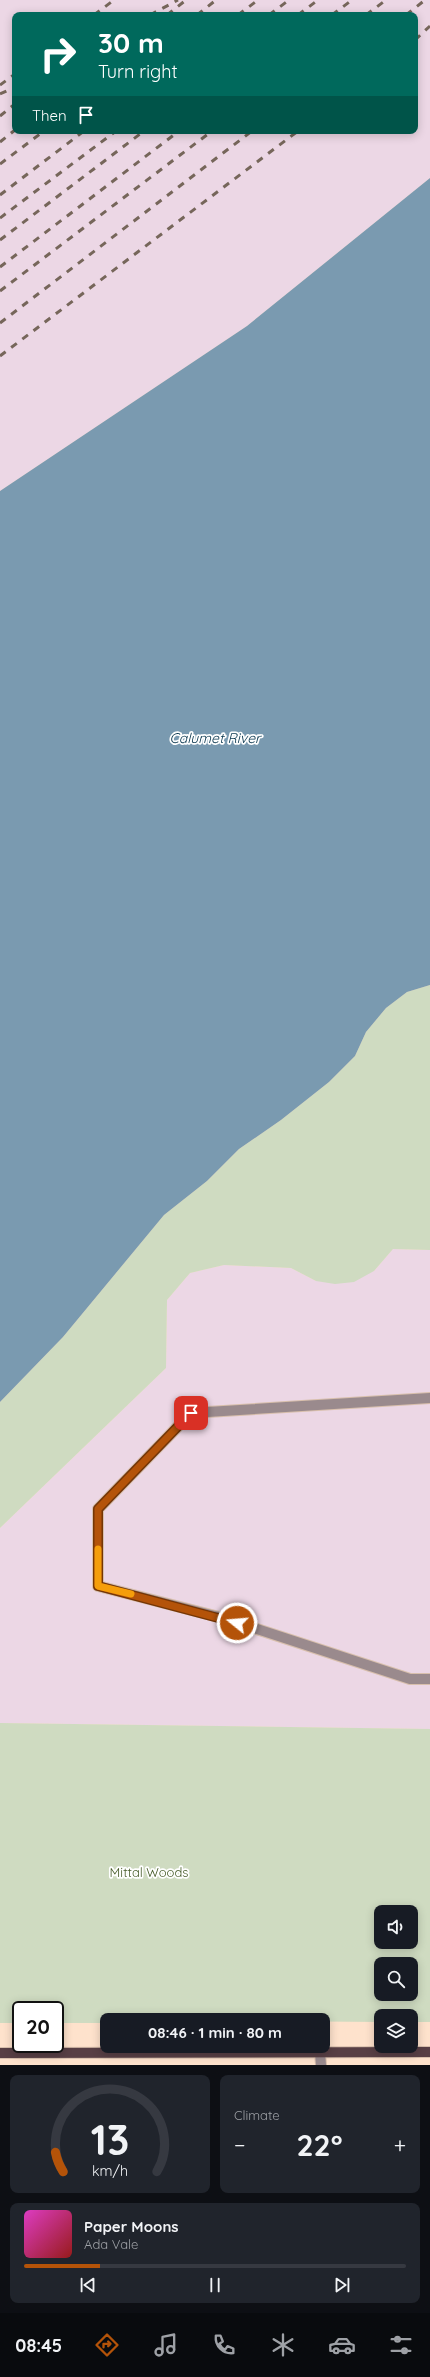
<!DOCTYPE html>
<meta charset="utf-8">
<style>
body{margin:0;font-family:Quicksand,sans-serif;background:#20242c;color:#f1f3f6;height:100vh;display:flex;flex-direction:column;font-size:15px;white-space:nowrap}
*{box-sizing:border-box;margin:0}
p{font-size:13px;color:#9ea1a6}
.icon{flex:none;width:22px;height:22px;fill:none;stroke:currentColor;stroke-width:2;stroke-linecap:round;stroke-linejoin:round}
.map{position:relative;height:2065px;overflow:hidden}
.details{display:flex;flex-direction:column;gap:10px;padding:10px;background:#0d0f14;flex:1}
.details>*{flex:none}
.top-card{position:absolute;left:12px;top:12px;width:406px;height:122px;border-radius:8px;box-shadow:0 2px 10px #0003;background:#00695c;color:#fff;overflow:hidden}
.controls{position:absolute;left:374px;top:1905px;display:grid;gap:8px}
.controls a{display:grid;place-items:center;width:44px;height:44px;border-radius:8px;background:#171b24;box-shadow:0 2px 10px #0003;font-size:20px}
.speed{position:absolute;left:12px;top:2001px;display:flex;gap:8px;font-size:20px;font-weight:700;text-align:center}
.speed>*{display:grid;place-content:center;width:52px;height:52px;border-radius:50%;background:#171b24;box-shadow:0 2px 10px #0003;line-height:1}
.speed .limit{border:2px solid #111;border-radius:6px;background:#fff;color:#111}
.pin{position:absolute;display:grid;place-items:center;width:34px;height:34px;color:#fff;margin:-17px;border-radius:8px;box-shadow:0 2px 6px #0006}
.me{position:absolute;width:44px;margin:-22px;rotate:287deg;stroke-linejoin:round;filter:drop-shadow(0 0 3px #0008)}
.turn{display:flex;align-items:center;gap:14px;height:84px;padding:0 20px;font-size:18px}
.turn .icon{width:52px;height:52px;stroke-width:2.5}
.turn b{display:block;font-size:28px;line-height:34px}
.then{display:flex;align-items:center;height:38px;padding:0 20px;background:#0003;gap:8px;font-size:15px}
.big{font-size:30px;font-weight:700;line-height:1.1}
.details .tile{flex:1;display:flex;flex-direction:column;justify-content:center;gap:6px;min-width:0;padding:0 14px;border-radius:8px;background:#20242c}
.details .dial{align-items:center;gap:0}
.dial svg{height:104px;overflow:visible;fill:none;stroke:#363941;stroke-width:7;stroke-linecap:round;text-anchor:middle}
.dial text{fill:#f1f3f6;stroke:none}
.song{display:flex;align-items:center;gap:12px}
.cover{width:48px;height:48px;border-radius:6px;background:linear-gradient(135deg,hsl(310 70% 55%),hsl(0 70% 35%))}
.played{height:4px;border-radius:2px;background:linear-gradient(90deg,#b45309 20%,#363941 20%)}
.keys{display:flex;justify-content:space-around;direction:ltr}
.heat{display:flex;justify-content:space-between;align-items:center;font-size:22px;direction:ltr}
.details .tiles{flex:1;display:grid;gap:10px;grid-template-columns:1fr 1fr}
.tile:last-child{grid-column:span 2}
.trip{position:absolute;left:100px;top:2013px;width:230px;height:40px;border-radius:8px;background:#171b24;box-shadow:0 2px 10px #0003;font-weight:700;line-height:40px;text-align:center}
.menu{display:flex;height:64px;justify-content:space-around;align-items:center;background:#090b0e;color:#9ea1a6}
.menu .icon{width:28px;height:28px}
.menu .selected{color:#b45309}
.menu b{font-size:18px;color:#f1f3f6}
.map>svg:first-child{display:block}
.industrial{fill:#ecd7e5;fill-rule:evenodd}
.green{fill:#cfdbc1;fill-rule:evenodd}
.water{fill:#7a9ab0}
.lines{fill:none;stroke-linecap:round;stroke-linejoin:round}
.minor-casing{stroke:#d8bfac;stroke-width:12}
.major-casing{stroke:#d8bfac;stroke-width:12}
.minor{stroke:#9a8a8d;stroke-width:10}
.major{stroke:#583f45;stroke-width:10}
.rail{stroke:#76665a;stroke-width:3;stroke-dasharray:7 7;stroke-linecap:butt}
.route-casing{stroke:#753606;stroke-width:10}
.route{stroke:#b45309;stroke-width:7}
.slow{stroke:#f59e0b;stroke-width:7}
.labels{text-anchor:middle;dominant-baseline:central;stroke-width:3.5;stroke-linejoin:round;paint-order:stroke}
.park-label{font-size:13px;fill:#475c2a;stroke:#fff}
.water-label{font-size:14px;font-style:italic;fill:#05334b;stroke:#fff}
</style>
<div class="map">
<svg width="430" height="2065" viewBox="0 0 430 2065">
<rect width="100%" height="100%" fill="#fee2cc"/>
<path class="industrial" d="M 0,0 L 430,0 L 430,178 L 247,326 L 0,491 ZM 15,15 L 415,15 L 415,131 L 15,131 Z
M 393,1249 L 430,1250 L 430,1729 L 0,1723 L 0,1528 L 166,1368 L 167,1300 L 190,1273 L 224,1265 L 291,1268 L 316,1281 L 374,1271 Z"/>
<path class="green" d="M 430,985 L 430,1250 L 393,1249 L 374,1271 L 354,1282 L 335,1284 L 316,1281 L 291,1268 L 224,1265 L 190,1273 L 167,1300 L 166,1368 L 0,1528 L 0,1402 L 63,1337 L 164,1215 L 207,1181 L 239,1149 L 281,1120 L 329,1082 L 355,1056 L 366,1032 L 386,1008 L 407,992 Z
M 0,1723 L 430,1729 L 430,2022 L 411,2022 L 411,2016 L 381,2016 L 381,2022 L 107,2020 L 107,2023 L 55,2023 L 55,2010 L 21,2010 L 21,2023 L 0,2023 ZM 381,1912 L 411,1912 L 411,1942 L 381,1942 ZM 381,1964 L 411,1964 L 411,1994 L 381,1994 Z"/>
<path class="water" d="M 430,178 L 430,985 L 407,992 L 386,1008 L 366,1032 L 355,1056 L 329,1082 L 281,1120 L 239,1149 L 207,1181 L 164,1215 L 63,1337 L 0,1402 L 0,491 L 247,326 Z"/>
<g class="lines">
<g class="minor-casing">
<path id="minor" d="M 430,1398 L 191,1413 L 98,1509 L 98,1586 L 223,1618 L 410,1679 L 430,1679
M 320,2052 L 321,2065"/>
</g>
<g class="major-casing">
<path id="major" d="M 0,2053 L 430,2052"/>
</g>
<use href="#minor" class="minor"/>
<use href="#major" class="major"/>
<path class="rail" d="M 94,15 L 114,0
M 150,15 L 178,0
M 167,15 L 186,0
M 197,15 L 216,0
M 238,15 L 258,0
M 269,15 L 289,0
M 298,15 L 318,0
M 332,15 L 352,0
M 366,15 L 386,0
M 406,15 L 425,0
M 415,40 L 430,26
M 0,85 L 15,74
M 0,94 L 15,87
M 0,116 L 15,104
M 0,142 L 15,130
M 0,164 L 44,131
M 0,195 L 84,131
M 0,218 L 116,131
M 0,240 L 144,131
M 0,267 L 179,131
M 0,291 L 212,131
M 0,323 L 252,131
M 0,356 L 298,131"/>
</g>
<g class="lines">
<g class="route-casing">
<path id="route" d="M 191,1413 L 98,1509 L 98,1586 L 237,1623"/>
</g>
<use href="#route" class="route"/>
<path class="slow" d="M 98,1549 L 98,1586 L 131,1594"/>
</g>
<g class="labels">
<g class="park-label">
<text x="149" y="1872">Mittal Woods</text>
</g>
<g class="water-label">
<text x="215" y="738">Calumet River</text>
</g>
</g>
</svg>
<div class="controls">
<a><svg class="icon" aria-label="sound" viewBox="0 0 24 24"><path d="M4 9h4l5-4v14l-5-4H4zM17 9q2 3 0 6"/></svg></a>
<a><svg class="icon" aria-label="search" viewBox="0 0 24 24"><circle cx="10" cy="10" r="6"/><path d="M15 15l6 6"/></svg></a>
<a><svg class="icon" aria-label="layers" viewBox="0 0 24 24"><path d="M12 4l9 5-9 5-9-5zM3 14l9 5 9-5"/></svg></a>
</div>
<div class="speed"><div class="limit">20</div></div>
<div class="pin" style="left:191px;top:1413px;background:#d93025"><svg class="icon" aria-label="arrive" viewBox="0 0 24 24"><path d="M6 21V4h12l-3 4 3 4H6"/></svg></div>
<svg class="me" style="left:237px;top:1623px" viewBox="-20 -20 40 40"><circle r="17" fill="#b45309" stroke="#fff" stroke-width="3"/><path d="M0-11L8 9 0 5-8 9z" fill="#fff"/></svg>
<div class="trip">08:46 · 1 min · 80 m</div>
<div class="top-card">
<div class="turn"><svg class="icon" aria-label="right" viewBox="0 0 24 24"><path d="M7 20v-9h11M14 6l5 5-5 5"/></svg><div><b>30 m</b>Turn right</div></div>
<div class="then">Then<svg class="icon" aria-label="arrive" viewBox="0 0 24 24"><path d="M6 21V4h12l-3 4 3 4H6"/></svg></div>
</div>
</div>
<section class="details">
<div class="tiles">
<div class="tile dial"><svg viewBox="0 0 100 80">
<path d="M14 69A42 42 0 1 1 86 69"/>
<path d="M14 69A42 42 0 0 1 8 54" stroke="#b45309"/>
<text x="50" y="56" font-size="32" font-weight="700">13</text>
<text x="50" y="72" font-size="11">km/h</text>
</svg></div>
<div class="tile"><p>Climate</p>
<div class="heat"><a>−</a><b class="big">22°</b><a>+</a></div>
</div>
<div class="tile">
<div class="song"><i class="cover"></i><div><b>Paper Moons</b><p>Ada Vale</p></div></div>
<div class="played"></div>
<div class="keys"><svg class="icon" aria-label="previous" viewBox="0 0 24 24"><path d="M18 5L8 12l10 7zM5 5v14"/></svg><svg class="icon" aria-label="pause" viewBox="0 0 24 24"><path d="M8 5v14M16 5v14"/></svg><svg class="icon" aria-label="next" viewBox="0 0 24 24"><path d="M6 5l10 7-10 7zM19 5v14"/></svg></div>
</div>
</div>
</section>
<nav class="menu">
<b>08:45</b>
<svg class="icon selected" aria-label="directions" viewBox="0 0 24 24"><path d="M12 3l9 9-9 9-9-9zM9 14v-3h6M13 9l2 2-2 2"/></svg>
<svg class="icon" aria-label="music" viewBox="0 0 24 24"><path d="M9 18V5l10-2v13"/><circle cx="6" cy="18" r="3"/><circle cx="16" cy="16" r="3"/></svg>
<svg class="icon" aria-label="phone" viewBox="0 0 24 24"><path d="M5 4h4l2 5-3 2q2 4 5 5l2-3 5 2v4C11 20 4 13 5 4z"/></svg>
<svg class="icon" aria-label="climate" viewBox="0 0 24 24"><path d="M12 3v18M4 7l16 10M4 17L20 7"/></svg>
<svg class="icon" aria-label="car" viewBox="0 0 24 24"><path d="M5 17H2v-5l4-1 3-4h7l3 4 3 1v5h-3M9 17h6M6 11h13"/><circle cx="7" cy="17" r="2"/><circle cx="17" cy="17" r="2"/></svg>
<svg class="icon" aria-label="filters" viewBox="0 0 24 24"><path d="M4 7h16M4 17h16"/><circle cx="9" cy="7" r="2"/><circle cx="15" cy="17" r="2"/></svg>
</nav>
